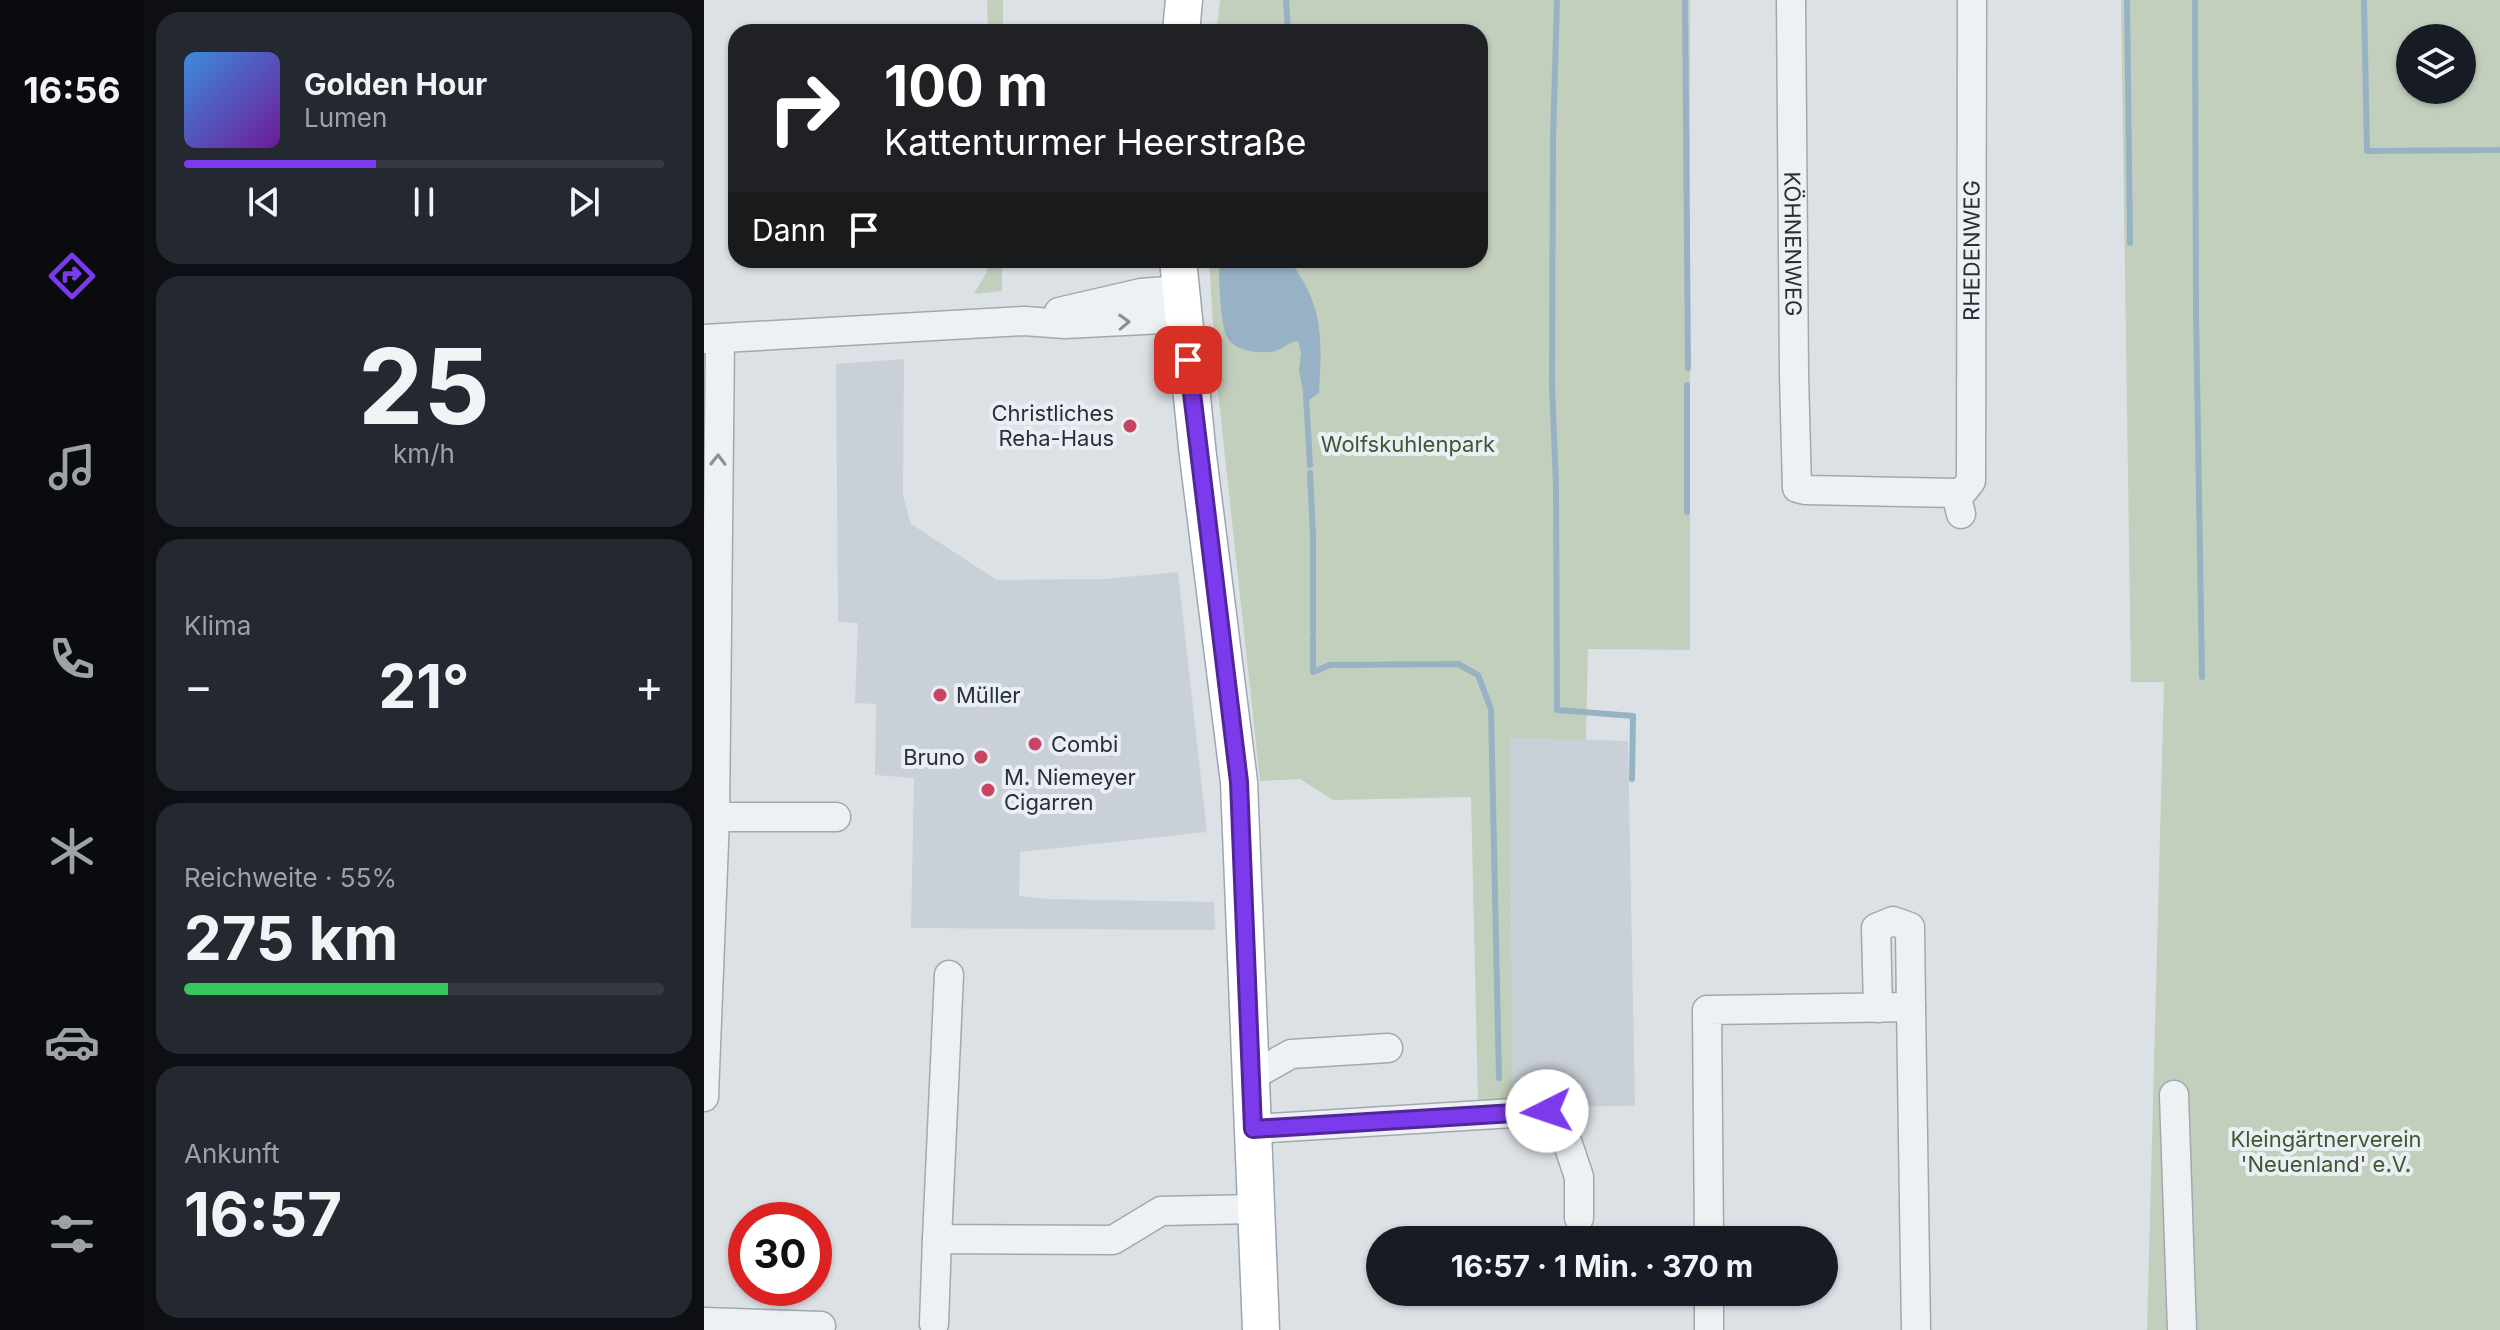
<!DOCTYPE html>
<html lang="de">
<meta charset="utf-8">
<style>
body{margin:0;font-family:Inter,sans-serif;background:#242831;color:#f1f3f6;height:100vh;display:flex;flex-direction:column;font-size:30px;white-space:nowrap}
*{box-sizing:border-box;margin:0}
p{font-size:26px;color:#9ea1a6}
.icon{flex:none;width:44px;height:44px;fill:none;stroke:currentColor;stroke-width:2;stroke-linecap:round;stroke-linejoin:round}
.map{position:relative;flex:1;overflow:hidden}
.panel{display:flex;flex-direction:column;gap:12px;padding:12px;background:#0d0f14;width:560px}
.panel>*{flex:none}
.guide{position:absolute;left:24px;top:24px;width:760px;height:244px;border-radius:24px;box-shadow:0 2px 6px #0004;background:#202124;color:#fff;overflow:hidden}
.tools{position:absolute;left:1692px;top:24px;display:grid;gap:16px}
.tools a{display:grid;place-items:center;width:80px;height:80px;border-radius:50%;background:#171b24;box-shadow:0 2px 6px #0004;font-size:40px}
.speed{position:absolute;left:24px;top:1202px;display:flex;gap:16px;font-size:40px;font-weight:700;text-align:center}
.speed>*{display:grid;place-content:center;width:104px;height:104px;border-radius:50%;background:#171b24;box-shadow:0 2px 6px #0004;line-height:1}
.speed .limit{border:12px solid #d22;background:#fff;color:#111}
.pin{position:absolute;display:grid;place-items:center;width:68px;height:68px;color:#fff;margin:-34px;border-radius:16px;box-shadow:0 4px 12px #0006}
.me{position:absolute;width:88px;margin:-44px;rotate:266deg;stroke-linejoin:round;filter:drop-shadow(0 0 6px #0008)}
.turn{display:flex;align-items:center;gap:28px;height:168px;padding:0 24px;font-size:36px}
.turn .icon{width:104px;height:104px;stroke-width:2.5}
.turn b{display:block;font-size:56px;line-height:68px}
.then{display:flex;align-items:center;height:76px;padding:0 24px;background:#0003;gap:16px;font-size:30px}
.big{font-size:60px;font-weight:700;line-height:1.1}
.panel .card{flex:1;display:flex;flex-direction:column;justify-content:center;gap:12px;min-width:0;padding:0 28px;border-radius:24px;background:#242831}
.panel .dial{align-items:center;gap:0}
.dial b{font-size:104px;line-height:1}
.song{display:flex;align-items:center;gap:24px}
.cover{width:96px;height:96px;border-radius:12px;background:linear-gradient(135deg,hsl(210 70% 55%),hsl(280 70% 35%))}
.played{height:8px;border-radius:4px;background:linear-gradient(90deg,#7c3aed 40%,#363941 40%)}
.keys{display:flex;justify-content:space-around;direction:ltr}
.heat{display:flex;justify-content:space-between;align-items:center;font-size:44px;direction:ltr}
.charge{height:12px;border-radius:6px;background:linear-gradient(90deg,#34c759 55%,#363941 0)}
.trip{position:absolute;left:662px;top:1226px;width:472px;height:80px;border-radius:40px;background:#171b24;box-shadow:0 2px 6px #0004;font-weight:700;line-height:80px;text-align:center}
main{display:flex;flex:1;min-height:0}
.tabs{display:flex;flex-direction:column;width:144px;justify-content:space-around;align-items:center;background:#090b0e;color:#9ea1a6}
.tabs .icon{width:56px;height:56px}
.tabs .on{color:#7c3aed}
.tabs b{font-size:36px;color:#f1f3f6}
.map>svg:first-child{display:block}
.built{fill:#cad0d7}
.green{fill:#c3cfbd;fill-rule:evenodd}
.water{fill:#97b2c5}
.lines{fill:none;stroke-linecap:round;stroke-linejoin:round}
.stream{stroke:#97b2c5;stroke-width:6}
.minor-casing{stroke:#a2a8af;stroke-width:31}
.major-casing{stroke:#9ca6b1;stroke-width:39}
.minor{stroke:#eef1f4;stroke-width:28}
.major{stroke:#fff;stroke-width:36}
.oneway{stroke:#8a9098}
.route-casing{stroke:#51269a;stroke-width:20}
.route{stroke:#7c3aed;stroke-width:14}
.poi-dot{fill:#c94363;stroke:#ebeff4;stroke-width:3}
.labels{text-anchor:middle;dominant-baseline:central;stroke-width:8;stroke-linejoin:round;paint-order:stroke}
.street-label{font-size:22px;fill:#26303b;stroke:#ebeff4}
.poi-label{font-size:22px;fill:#26303b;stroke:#ebeff4;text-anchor:start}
.park-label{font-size:22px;fill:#3e5734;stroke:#ebeff4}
</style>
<main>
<nav class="tabs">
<b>16:56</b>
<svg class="icon on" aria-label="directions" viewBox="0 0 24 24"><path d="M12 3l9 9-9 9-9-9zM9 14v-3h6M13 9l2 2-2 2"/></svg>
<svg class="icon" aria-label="music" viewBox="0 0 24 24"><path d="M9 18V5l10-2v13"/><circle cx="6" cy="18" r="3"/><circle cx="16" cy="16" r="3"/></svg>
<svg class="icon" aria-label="phone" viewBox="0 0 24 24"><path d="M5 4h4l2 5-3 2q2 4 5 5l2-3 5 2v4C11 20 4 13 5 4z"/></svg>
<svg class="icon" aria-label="climate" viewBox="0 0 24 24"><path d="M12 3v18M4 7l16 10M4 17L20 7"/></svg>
<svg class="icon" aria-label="car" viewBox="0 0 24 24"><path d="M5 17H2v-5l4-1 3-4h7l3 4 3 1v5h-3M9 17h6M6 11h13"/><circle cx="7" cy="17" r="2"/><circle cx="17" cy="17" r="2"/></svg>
<svg class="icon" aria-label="filters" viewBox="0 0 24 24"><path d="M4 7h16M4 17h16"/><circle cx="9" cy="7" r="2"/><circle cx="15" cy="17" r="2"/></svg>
</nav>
<section class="panel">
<div class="card">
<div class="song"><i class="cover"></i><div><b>Golden Hour</b><p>Lumen</p></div></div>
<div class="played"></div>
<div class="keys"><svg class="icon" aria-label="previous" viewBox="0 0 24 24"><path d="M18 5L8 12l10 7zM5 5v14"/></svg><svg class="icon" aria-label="pause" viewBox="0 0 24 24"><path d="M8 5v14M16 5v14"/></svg><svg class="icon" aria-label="next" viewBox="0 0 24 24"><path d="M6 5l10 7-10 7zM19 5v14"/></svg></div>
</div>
<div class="card dial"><b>25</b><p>km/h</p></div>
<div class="card"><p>Klima</p>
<div class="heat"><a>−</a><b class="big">21°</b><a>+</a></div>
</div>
<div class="card"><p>Reichweite · 55%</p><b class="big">275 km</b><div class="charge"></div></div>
<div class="card"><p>Ankunft</p><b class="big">16:57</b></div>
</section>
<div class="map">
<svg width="1796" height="1330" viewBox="0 0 1796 1330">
<rect width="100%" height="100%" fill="#dce1e6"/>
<path class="built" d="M 200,359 L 199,496 L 207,524 L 293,580 L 401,579 L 474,572 L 503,832 L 316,852 L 315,896 L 344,899 L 510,902 L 511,930 L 207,928 L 210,778 L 171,775 L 172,704 L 151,703 L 154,623 L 134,622 L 132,364 Z
M 806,737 L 924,741 L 931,1106 L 809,1107 Z"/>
<path class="green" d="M 283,0 L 299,0 L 299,32 L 284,32 Z
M 516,0 L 986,0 L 986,650 L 884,649 L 882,740 L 806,738 L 809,1107 L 774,1105 L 767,797 L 629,800 L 596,779 L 556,781 L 512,373 L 505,260 L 776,260 L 776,32 L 512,32 Z
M 1417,0 L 1796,0 L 1796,1330 L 1443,1330 L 1460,682 L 1427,682 ZM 1706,38 L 1758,38 L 1758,90 L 1706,90 Z
M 283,260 L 298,260 L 298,291 L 270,294 L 283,271 Z"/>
<path class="water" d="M 515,260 L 585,260 C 620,306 618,337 615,393 L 601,403 L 595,370 L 597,353 L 594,341 C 585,342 579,349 571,351 C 557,354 531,352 523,337 C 516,323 515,277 515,260 Z"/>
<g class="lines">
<path class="stream" d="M 582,0 L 584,32
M 853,0 L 849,140 L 848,385 L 852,486 L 853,710 L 929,716 L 928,779
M 981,0 L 984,368
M 1423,0 L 1426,243
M 1491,0 L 1492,313 L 1498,677
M 1660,0 L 1663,151 L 1796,150
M 602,395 L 606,465
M 606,473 L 609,535 L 609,630
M 983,512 L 983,385
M 609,635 L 609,672 L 626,665 L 754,664 L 774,675 L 787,709 L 795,1078"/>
<g class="minor-casing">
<g id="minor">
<path id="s1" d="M 1087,0 L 1090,375 L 1093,488 L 1101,490 L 1252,493"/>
<path d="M 355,312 L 437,293 L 476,290"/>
<path d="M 0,339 L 320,321 L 361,324 L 479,318"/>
<path id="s2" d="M 1257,514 L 1252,493 L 1260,490 L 1267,481 L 1268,0"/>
<path d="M 11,817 L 132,817"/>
<path d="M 245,975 L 233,1239 L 409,1240 L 457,1211 L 551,1209"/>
<path d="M 1174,1008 L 1172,928 L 1189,921 L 1206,927 L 1207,1007"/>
<path d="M 548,1076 L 587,1054 L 684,1048"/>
<path d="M 1470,1095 L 1478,1330"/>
<path d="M 0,1097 L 11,817 L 16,339"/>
<path d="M 549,1129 L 843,1111 L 864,1144 L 875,1177 L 875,1218"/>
<path d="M 1005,1240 L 1003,1010 L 1207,1007 L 1212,1330"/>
<path d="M 1005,1292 L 1005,1330"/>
<path d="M 0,1322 L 117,1326"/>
<path d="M 230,1324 L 233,1239"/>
</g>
</g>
<g class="major-casing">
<path id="major" d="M 477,32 L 480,0
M 474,260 L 494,456 L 535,782 L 557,1330"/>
</g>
<use href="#minor" class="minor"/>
<use href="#major" class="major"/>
</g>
<defs><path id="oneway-chevron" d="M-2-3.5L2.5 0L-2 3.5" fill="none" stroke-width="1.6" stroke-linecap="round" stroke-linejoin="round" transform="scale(2)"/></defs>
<g class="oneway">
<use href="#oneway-chevron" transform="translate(420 322) rotate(-2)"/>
<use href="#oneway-chevron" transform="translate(14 460) rotate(-89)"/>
</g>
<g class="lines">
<g class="route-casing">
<path id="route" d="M 484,360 L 535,782 L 549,1129 L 843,1111"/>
</g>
<use href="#route" class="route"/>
</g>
<g class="poi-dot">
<circle cx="426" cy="426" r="8"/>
<circle cx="236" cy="695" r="8"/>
<circle cx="331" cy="744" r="8"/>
<circle cx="277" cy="757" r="8"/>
<circle cx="284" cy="790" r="8"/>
</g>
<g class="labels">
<g class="street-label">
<text stroke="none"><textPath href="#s1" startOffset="244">KÖHNENWEG</textPath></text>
<text stroke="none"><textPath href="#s2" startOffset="272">RHEDENWEG</textPath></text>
</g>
<g class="poi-label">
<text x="410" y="413" text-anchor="end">Christliches<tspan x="410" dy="25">Reha-Haus</tspan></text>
<text x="252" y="695">Müller</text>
<text x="347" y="744">Combi</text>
<text x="261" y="757" text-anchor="end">Bruno</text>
<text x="300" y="777">M. Niemeyer<tspan x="300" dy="25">Cigarren</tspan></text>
</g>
<g class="park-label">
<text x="704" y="444">Wolfskuhlenpark</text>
<text x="1622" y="1139">Kleingärtnerverein<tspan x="1622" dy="25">'Neuenland' e.V.</tspan></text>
</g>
</g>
</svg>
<div class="tools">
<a><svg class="icon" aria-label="layers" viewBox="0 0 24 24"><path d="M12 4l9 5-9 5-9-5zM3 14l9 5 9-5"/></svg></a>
</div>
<div class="speed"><div class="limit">30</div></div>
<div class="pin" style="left:484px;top:360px;background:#d93025"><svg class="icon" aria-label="arrive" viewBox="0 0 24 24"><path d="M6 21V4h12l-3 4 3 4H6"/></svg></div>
<svg class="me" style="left:843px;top:1111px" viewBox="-20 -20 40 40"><circle r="19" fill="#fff"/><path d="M0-13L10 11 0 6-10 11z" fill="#7c3aed"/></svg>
<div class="trip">16:57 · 1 Min. · 370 m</div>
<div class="guide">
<div class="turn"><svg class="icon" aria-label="right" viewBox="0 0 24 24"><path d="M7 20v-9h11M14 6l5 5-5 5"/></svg><div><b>100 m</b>Kattenturmer Heerstraße</div></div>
<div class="then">Dann<svg class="icon" aria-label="arrive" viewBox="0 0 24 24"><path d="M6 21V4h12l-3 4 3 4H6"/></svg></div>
</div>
</div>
</main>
